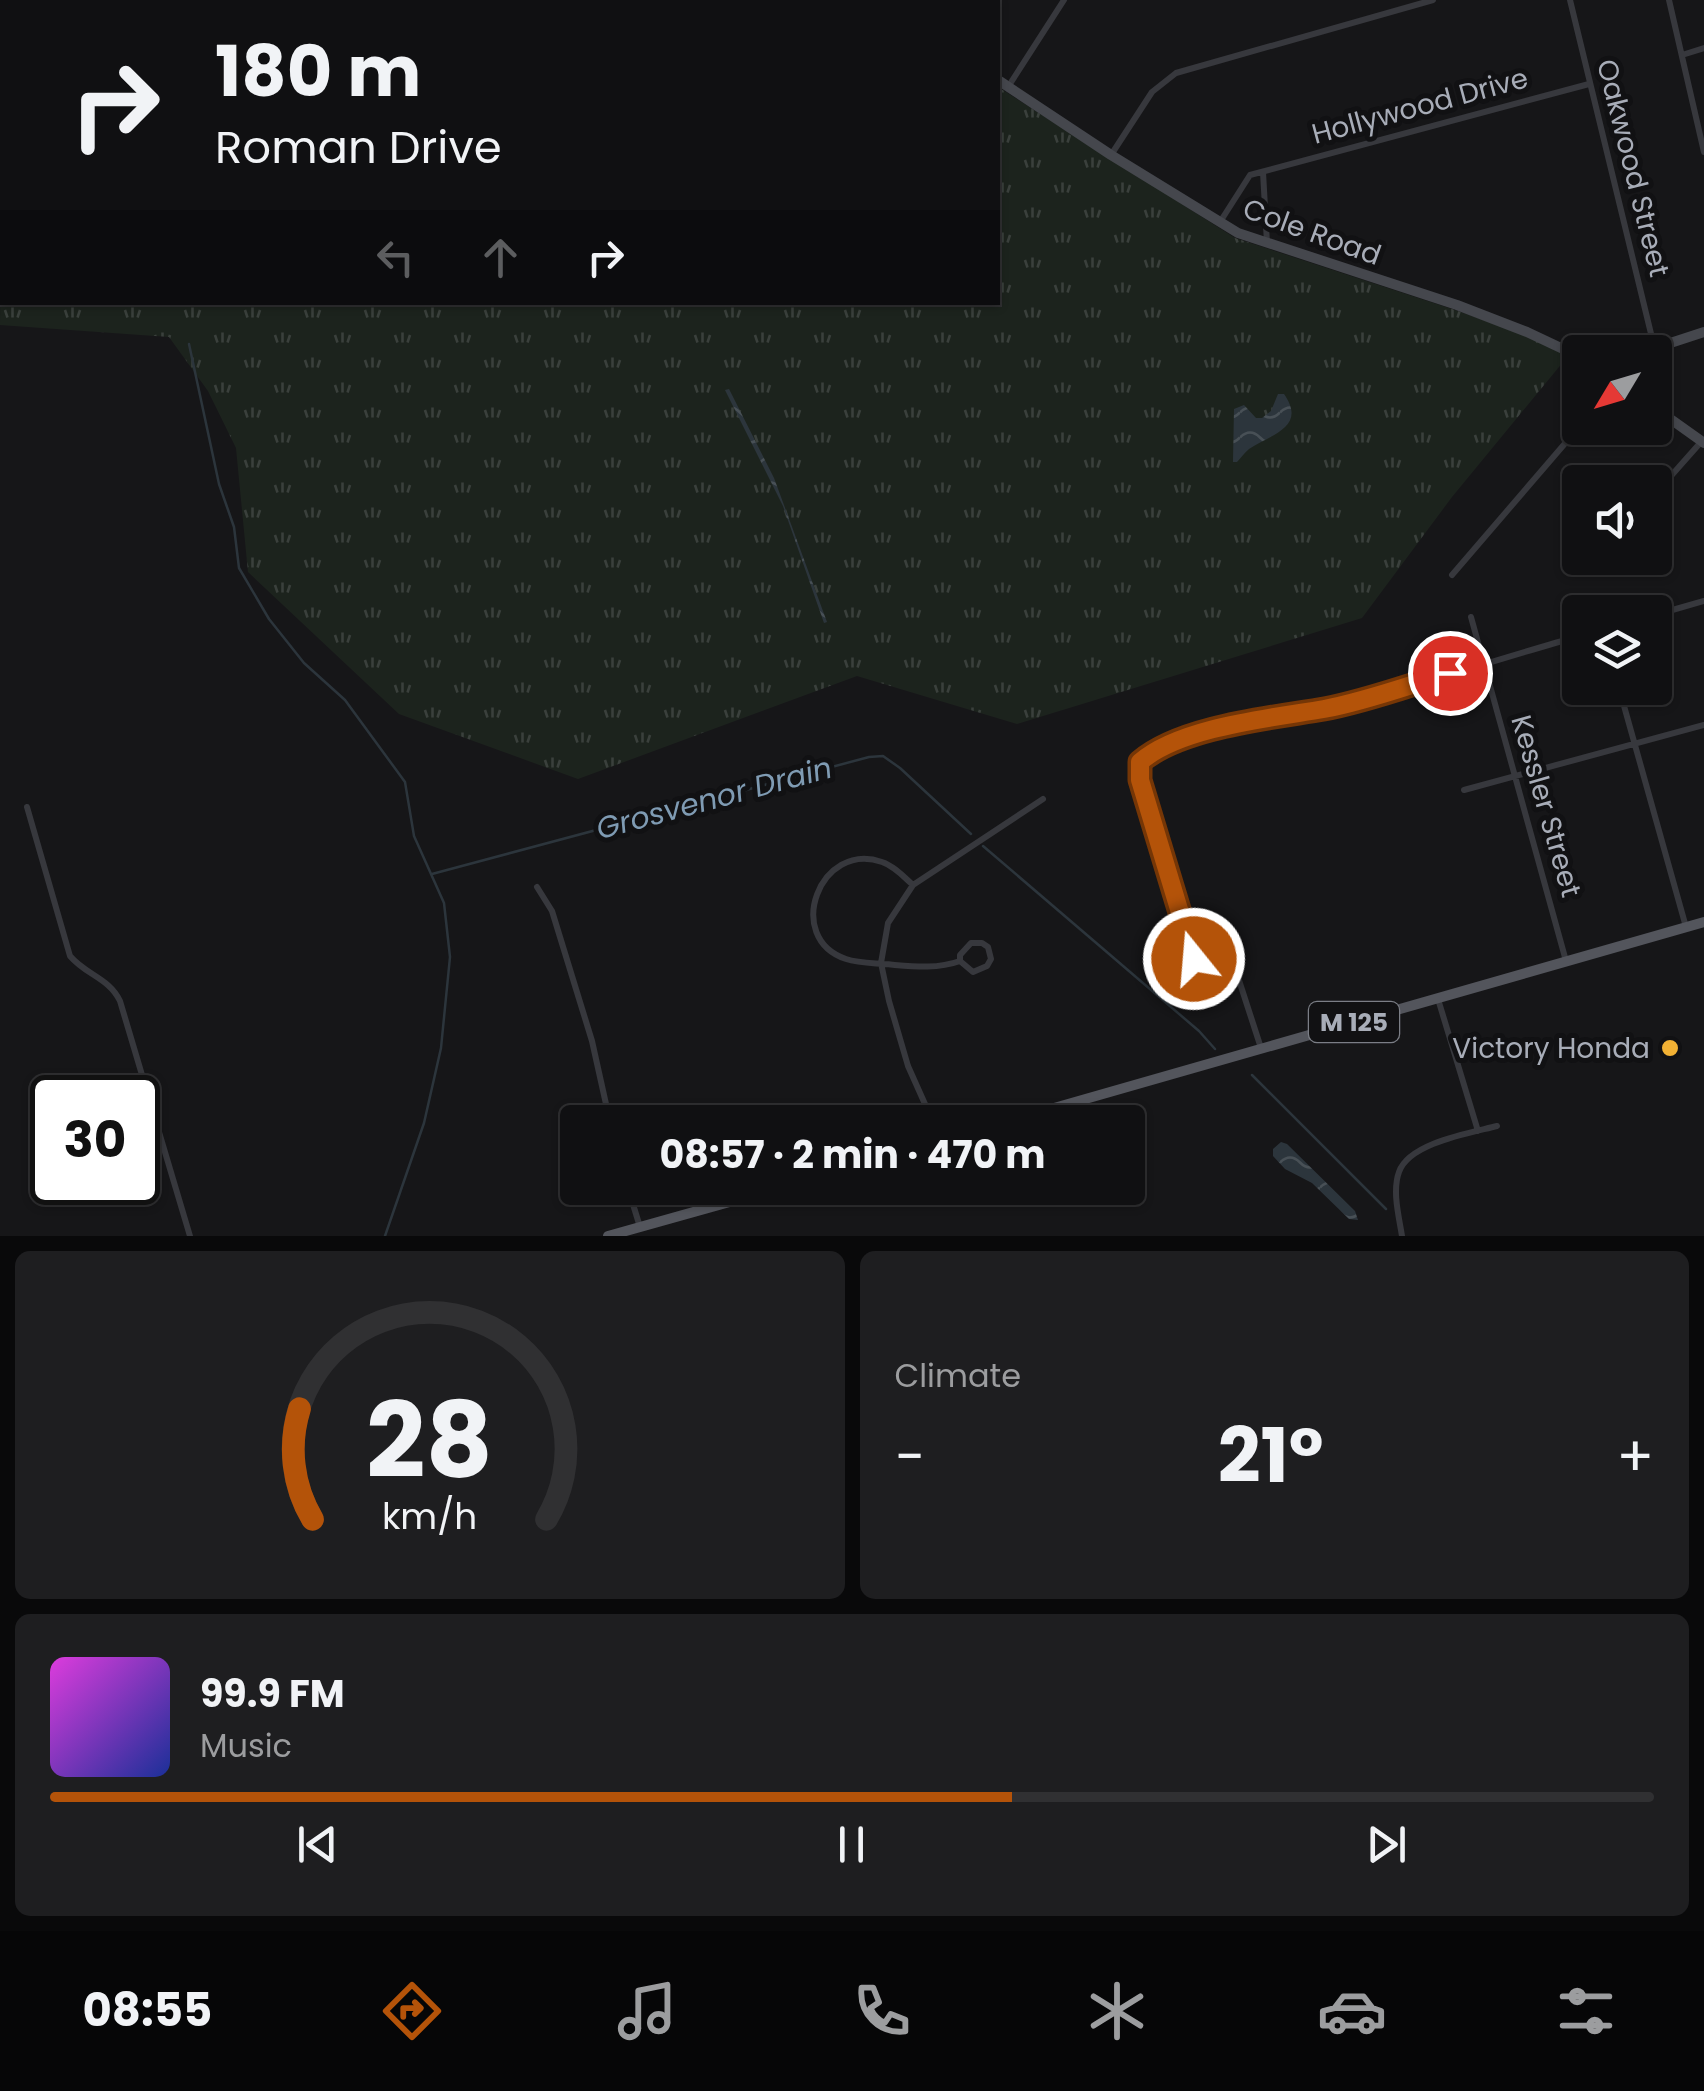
<!DOCTYPE html>
<meta charset="utf-8">
<style>
body{margin:0;font-family:Poppins,sans-serif;background:#1e1e20;color:#f1f3f6;height:100vh;display:flex;flex-direction:column;font-size:38px;white-space:nowrap}
*{box-sizing:border-box;margin:0}
p{font-size:32px;color:#9c9d9f}
.icon{flex:none;width:55px;height:55px;fill:none;stroke:currentColor;stroke-width:2;stroke-linecap:round;stroke-linejoin:round}
.map{position:relative;height:1236px;overflow:hidden}
.side{display:flex;flex-direction:column;gap:15px;padding:15px;background:#09090a;flex:1}
.side>*{flex:none}
.banner{position:absolute;left:0px;top:0px;width:1000px;height:305px;box-shadow:0 2px 8px #0004,0 0 0 2px #303032;background:#101012;color:#f1f3f6;overflow:hidden}
.needle{width:65px;rotate:232deg}
.tools{position:absolute;left:1562px;top:335px;display:grid;gap:20px}
.tools a{display:grid;place-items:center;width:110px;height:110px;border-radius:10px;background:#101012;box-shadow:0 2px 8px #0004,0 0 0 2px #303032;font-size:50px}
.speed{position:absolute;left:30px;top:1075px;display:flex;gap:20px;font-size:50px;font-weight:700;text-align:center}
.speed>*{display:grid;place-content:center;width:130px;height:130px;border-radius:50%;background:#101012;box-shadow:0 2px 8px #0004,0 0 0 2px #303032;line-height:1}
.speed .limit{border:5px solid #111;border-radius:15px;background:#fff;color:#111}
.pin{position:absolute;display:grid;place-items:center;width:85px;height:85px;color:#fff;margin:-42px;border:5px solid #fff;border-radius:50%;box-shadow:0 2px 10px #0007}
.me{position:absolute;width:110px;margin:-55px;rotate:343deg;stroke-linejoin:round;filter:drop-shadow(0 0 8px #0008)}
.turn{display:flex;align-items:center;gap:35px;height:210px;padding:0 50px;font-size:45px}
.turn .icon{width:130px;height:130px;stroke-width:2.5}
.turn b{display:block;font-size:70px;line-height:85px}
.lanes{display:flex;align-items:center;height:95px;padding:0 50px;background:#0003;justify-content:center;gap:50px;direction:ltr}
.lanes .off{opacity:.35}
.big{font-size:75px;font-weight:700;line-height:1.1}
.side .widget{flex:1;display:flex;flex-direction:column;justify-content:center;gap:15px;min-width:0;padding:0 35px;border-radius:15px;background:#1e1e20}
.side .dial{align-items:center;gap:0}
.dial svg{height:260px;overflow:visible;fill:none;stroke:#303032;stroke-width:7;stroke-linecap:round;text-anchor:middle}
.dial text{fill:#f1f3f6;stroke:none}
.song{display:flex;align-items:center;gap:30px}
.cover{width:120px;height:120px;border-radius:15px;background:linear-gradient(135deg,hsl(300 70% 55%),hsl(230 70% 35%))}
.played{height:10px;border-radius:5px;background:linear-gradient(90deg,#b45309 60%,#303032 60%)}
.keys{display:flex;justify-content:space-around;direction:ltr}
.heat{display:flex;justify-content:space-between;align-items:center;font-size:55px;direction:ltr}
.side .tiles{flex:1;display:grid;gap:15px;grid-template-columns:1fr 1fr}
.widget:last-child{grid-column:span 2}
.trip{position:absolute;left:560px;top:1105px;width:585px;height:100px;border-radius:10px;background:#101012;box-shadow:0 2px 8px #0004,0 0 0 2px #303032;font-weight:700;line-height:100px;text-align:center}
.tabs{display:flex;height:160px;justify-content:space-around;align-items:center;background:#060607;color:#9c9d9f}
.tabs .icon{width:70px;height:70px}
.tabs .on{color:#b45309}
.tabs b{font-size:45px;color:#f1f3f6}
.map>svg:first-child{display:block}
.grass{fill:url(#grass-tufts)}
.water{fill:url(#water-waves)}
.lines{fill:none;stroke-linecap:round;stroke-linejoin:round}
.stream{stroke:#2c353c;stroke-width:2.5}
.street{stroke:#37383d;stroke-width:6}
.secondary{stroke:#45474d;stroke-width:10}
.primary{stroke:#53555c;stroke-width:10}
.route-casing{stroke:#753606;stroke-width:25}
.route{stroke:#b45309;stroke-width:18}
.poi-dot{fill:#f2b134;stroke:#111113;stroke-width:4}
.labels{text-anchor:middle;dominant-baseline:central;stroke-width:10;stroke-linejoin:round;paint-order:stroke}
.shield{fill:#111113;stroke:#7b7e86;stroke-width:2.5}
.shield-label{font-size:25px;font-weight:bold;fill:#a8adb8}
.street-label{font-size:28px;fill:#a8adb8;stroke:#111113}
.poi-label{font-size:28px;fill:#a8adb8;stroke:#111113;text-anchor:end}
.water-label{font-size:30px;font-style:italic;fill:#7f9bb3;stroke:#111113}
</style>
<div class="map">
<svg width="1704" height="1236" viewBox="0 0 1704 1236">
<defs>
<pattern id="grass-tufts" width="24" height="20" patternUnits="userSpaceOnUse" patternTransform="scale(2.5)"><rect width="24" height="20" fill="#1c231d"/><path d="M3 7l-1-3M5 7V3M7 7l1-3M15 17l-1-3M17 17v-4M19 17l1-3" fill="none" stroke="#3a403c"/></pattern>
<pattern id="water-waves" width="16" height="10" patternUnits="userSpaceOnUse" patternTransform="scale(2.5)"><rect width="16" height="10" fill="#2c353c"/><path d="M0 5q4-4 8 0t8 0" fill="none" stroke="#485056"/></pattern>
</defs>
<rect width="100%" height="100%" fill="#161618"/>
<path class="grass" d="M 998,87 L 1235,238 L 1458,311 L 1524,335 L 1568,356 L 1452,497 L 1362,618 L 1017,724 L 857,676 L 578,779 L 399,714 L 248,572 L 236,448 L 208,391 L 169,337 L 0,325 L 2,167 L 2,302 L 998,302 Z"/>
<path class="water" d="M 729,389 L 774,478 L 827,622 L 824,623 L 783,506 L 725,390 Z
M 1278,394 L 1284,394 C 1308,428 1269,435 1249,449 C 1244,453 1241,458 1237,462 L 1233,462 L 1234,409 L 1244,405 L 1256,418 L 1262,418 L 1271,411 Z
M 1281,1142 L 1287,1144 L 1355,1211 L 1358,1220 L 1349,1219 L 1312,1183 L 1285,1169 L 1273,1156 L 1273,1149 Z"/>
<g class="lines">
<path class="stream" d="M 189,344 L 219,484 L 234,527 L 239,568 L 269,619 L 304,663 L 345,700 L 405,782 L 414,836 L 444,903 L 450,957 L 441,1048 L 424,1123 L 385,1236
M 983,846 L 1199,1031 L 1215,1049
M 432,874 L 869,757 L 883,756 L 900,768 L 971,834
M 1252,1075 L 1386,1209"/>
<path class="street" d="M 200,0 L 201,2
M 508,0 L 509,2
M 1570,0 L 1654,346
M 1669,0 L 1704,152
M 375,2 L 384,0
M 1682,55 L 1704,48
M 1008,87 L 1064,0
M 0,108 L 2,107
M 1111,155 L 1152,92 L 1176,73 L 1433,0
M 1263,172 L 1267,243
M 1220,222 L 1250,175 L 1589,84
M 1655,494 L 1701,442
M 1452,575 L 1580,426
M 1655,615 L 1704,601
M 1471,617 L 1566,961
M 1619,688 L 1686,927
M 1464,790 L 1704,725
M 27,807 L 70,956 C 86,975 109,978 120,1001 L 190,1236
M 913,885 C 904,877 894,866 882,862 C 820,840 783,938 846,959 C 858,963 872,963 884,964 C 910,966 935,970 960,961 L 973,972 L 987,966 L 991,959 L 988,947 L 982,943 L 971,943 L 960,955 L 960,961
M 537,887 L 552,911 L 592,1041 L 610,1122
M 1438,999 L 1478,1131
M 1261,1048 L 1236,971 L 1201,969 L 1194,959 L 1140,780 L 1140,763 C 1185,722 1293,717 1352,702 C 1428,683 1504,657 1580,636
M 933,1122 L 908,1066 L 889,1001 L 881,963 L 888,923 L 913,885 L 1043,799
M 628,1188 L 640,1227
M 1402,1236 C 1399,1217 1392,1191 1399,1172 C 1409,1143 1470,1133 1497,1126"/>
<path class="secondary" d="M 875,0 L 879,2
M 998,80 L 1111,155 L 1238,233 L 1457,305 L 1527,332 L 1580,357
M 1643,352 L 1704,332
M 1655,408 L 1704,443"/>
<path class="primary" d="M 1005,1122 L 1704,922
M 608,1236 L 779,1188"/>
</g>
<g class="lines">
<g class="route-casing">
<path id="route" d="M 1194,959 L 1140,780 L 1140,762 C 1180,727 1271,718 1324,709 C 1367,701 1409,685 1450,673"/>
</g>
<use href="#route" class="route"/>
</g>
<circle class="poi-dot" cx="1670" cy="1048" r="10"/>
<g class="labels">
<rect class="shield" x="1309" y="1002" width="90" height="40" rx="8"/>
<g class="shield-label">
<text x="1354" y="1022">M 125</text>
</g>
<g class="street-label">
<text transform="translate(1420 106) rotate(-15)">Hollywood Drive</text>
<text transform="translate(1633 168) rotate(76)">Oakwood Street</text>
<text transform="translate(1312 232) rotate(20)">Cole Road</text>
<text transform="translate(1546 806) rotate(74)">Kessler Street</text>
</g>
<g class="poi-label">
<text x="1650" y="1048">Victory Honda</text>
</g>
<g class="water-label">
<text transform="translate(714 798) rotate(-15)">Grosvenor Drain</text>
</g>
</g>
</svg>
<div class="tools">
<a><svg class="needle" viewBox="-14 -14 28 28"><path d="M0-13l5 13h-10z" fill="#e53935"/><path d="M0 13l5-13h-10z" fill="#9c9d9f"/></svg></a>
<a><svg class="icon" aria-label="sound" viewBox="0 0 24 24"><path d="M4 9h4l5-4v14l-5-4H4zM17 9q2 3 0 6"/></svg></a>
<a><svg class="icon" aria-label="layers" viewBox="0 0 24 24"><path d="M12 4l9 5-9 5-9-5zM3 14l9 5 9-5"/></svg></a>
</div>
<div class="speed"><div class="limit">30</div></div>
<div class="pin" style="left:1450px;top:673px;background:#d93025"><svg class="icon" aria-label="arrive" viewBox="0 0 24 24"><path d="M6 21V4h12l-3 4 3 4H6"/></svg></div>
<svg class="me" style="left:1194px;top:959px" viewBox="-20 -20 40 40"><circle r="17" fill="#b45309" stroke="#fff" stroke-width="3"/><path d="M0-11L8 9 0 5-8 9z" fill="#fff"/></svg>
<div class="trip">08:57 · 2 min · 470 m</div>
<div class="banner">
<div class="turn"><svg class="icon" aria-label="right" viewBox="0 0 24 24"><path d="M7 20v-9h11M14 6l5 5-5 5"/></svg><div><b>180 m</b>Roman Drive</div></div>
<div class="lanes"><svg class="icon off" aria-label="left" viewBox="0 0 24 24"><path d="M17 20v-9H6M10 6l-5 5 5 5"/></svg><svg class="icon off" aria-label="ahead" viewBox="0 0 24 24"><path d="M12 20V5M6 11l6-6 6 6"/></svg><svg class="icon" aria-label="right" viewBox="0 0 24 24"><path d="M7 20v-9h11M14 6l5 5-5 5"/></svg></div>
</div>
</div>
<section class="side">
<div class="tiles">
<div class="widget dial"><svg viewBox="0 0 100 80">
<path d="M14 69A42 42 0 1 1 86 69"/>
<path d="M14 69A42 42 0 0 1 10 35" stroke="#b45309"/>
<text x="50" y="56" font-size="32" font-weight="700">28</text>
<text x="50" y="72" font-size="11">km/h</text>
</svg></div>
<div class="widget"><p>Climate</p>
<div class="heat"><a>−</a><b class="big">21°</b><a>+</a></div>
</div>
<div class="widget">
<div class="song"><i class="cover"></i><div><b>99.9 FM</b><p>Music</p></div></div>
<div class="played"></div>
<div class="keys"><svg class="icon" aria-label="previous" viewBox="0 0 24 24"><path d="M18 5L8 12l10 7zM5 5v14"/></svg><svg class="icon" aria-label="pause" viewBox="0 0 24 24"><path d="M8 5v14M16 5v14"/></svg><svg class="icon" aria-label="next" viewBox="0 0 24 24"><path d="M6 5l10 7-10 7zM19 5v14"/></svg></div>
</div>
</div>
</section>
<nav class="tabs">
<b>08:55</b>
<svg class="icon on" aria-label="directions" viewBox="0 0 24 24"><path d="M12 3l9 9-9 9-9-9zM9 14v-3h6M13 9l2 2-2 2"/></svg>
<svg class="icon" aria-label="music" viewBox="0 0 24 24"><path d="M9 18V5l10-2v13"/><circle cx="6" cy="18" r="3"/><circle cx="16" cy="16" r="3"/></svg>
<svg class="icon" aria-label="phone" viewBox="0 0 24 24"><path d="M5 4h4l2 5-3 2q2 4 5 5l2-3 5 2v4C11 20 4 13 5 4z"/></svg>
<svg class="icon" aria-label="climate" viewBox="0 0 24 24"><path d="M12 3v18M4 7l16 10M4 17L20 7"/></svg>
<svg class="icon" aria-label="car" viewBox="0 0 24 24"><path d="M5 17H2v-5l4-1 3-4h7l3 4 3 1v5h-3M9 17h6M6 11h13"/><circle cx="7" cy="17" r="2"/><circle cx="17" cy="17" r="2"/></svg>
<svg class="icon" aria-label="filters" viewBox="0 0 24 24"><path d="M4 7h16M4 17h16"/><circle cx="9" cy="7" r="2"/><circle cx="15" cy="17" r="2"/></svg>
</nav>
